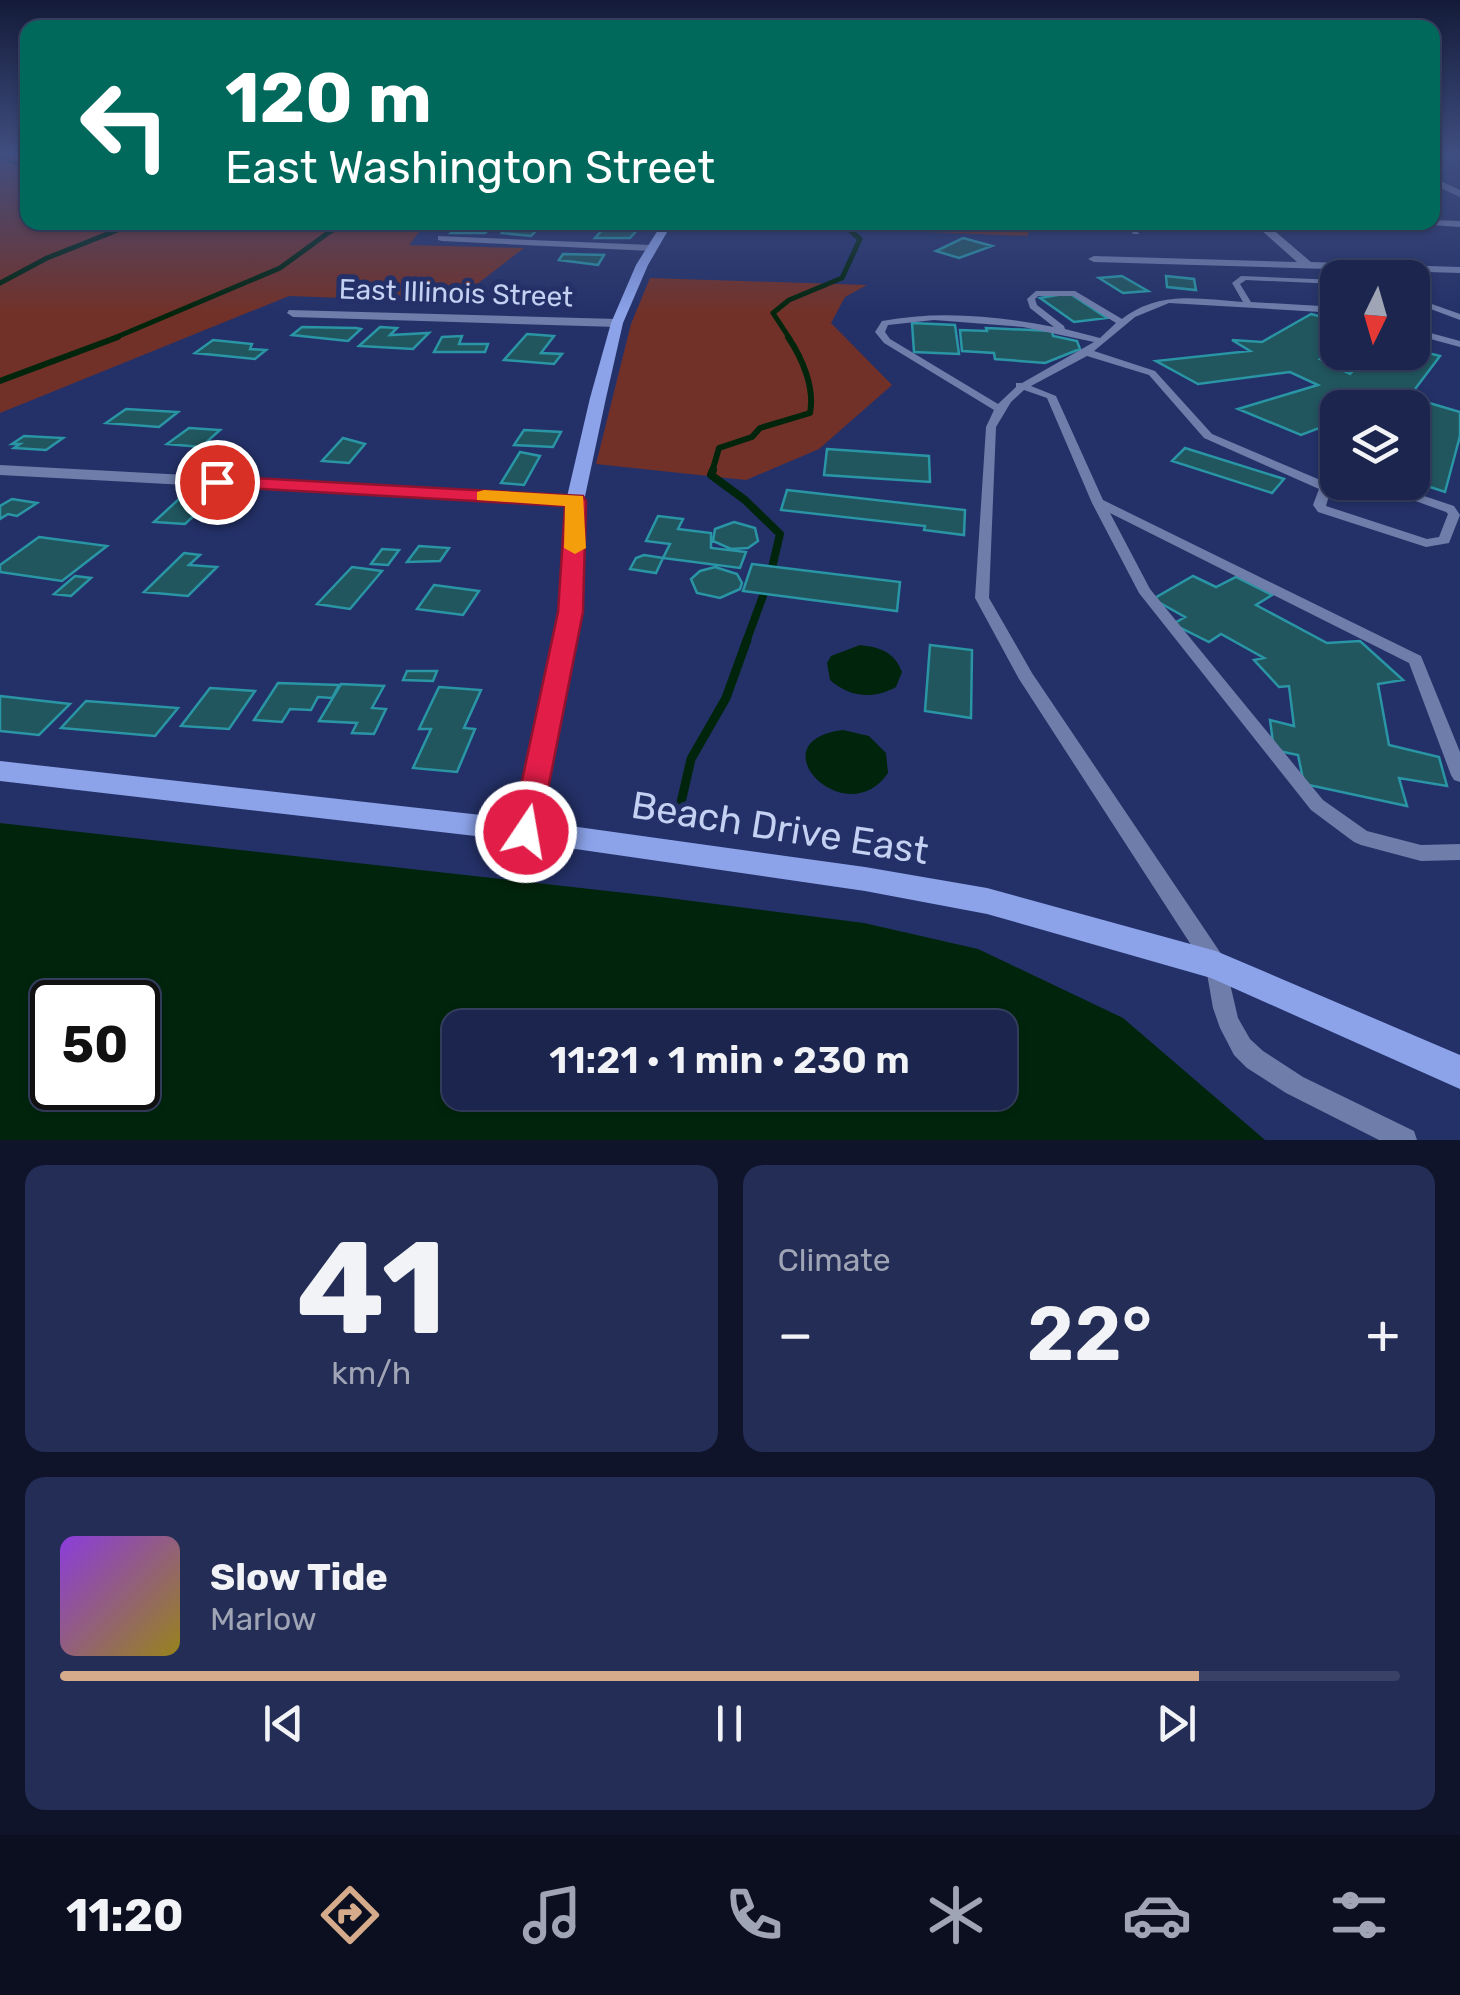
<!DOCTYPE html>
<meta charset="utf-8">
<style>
body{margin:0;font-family:Rubik,sans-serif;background:#242d55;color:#f1f3f6;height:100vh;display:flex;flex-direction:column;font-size:38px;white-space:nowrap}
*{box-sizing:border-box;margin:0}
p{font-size:32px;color:#a0a5b6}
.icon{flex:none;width:55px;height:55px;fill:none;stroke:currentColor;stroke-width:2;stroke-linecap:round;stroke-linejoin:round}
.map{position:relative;height:1140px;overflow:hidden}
.side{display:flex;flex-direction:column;gap:25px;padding:25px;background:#0f142b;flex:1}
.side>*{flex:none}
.banner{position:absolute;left:20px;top:20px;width:1420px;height:210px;border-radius:20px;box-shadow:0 2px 8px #0004,0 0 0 2px #394266;background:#00695c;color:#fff;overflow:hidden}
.needle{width:65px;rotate:185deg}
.buttons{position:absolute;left:1320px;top:260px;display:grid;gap:20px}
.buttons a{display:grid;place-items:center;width:110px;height:110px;border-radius:20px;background:#1b254e;box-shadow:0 2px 8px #0004,0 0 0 2px #394266;font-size:50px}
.speed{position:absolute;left:30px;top:980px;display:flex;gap:20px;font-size:50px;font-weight:700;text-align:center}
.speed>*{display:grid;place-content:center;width:130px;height:130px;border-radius:50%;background:#1b254e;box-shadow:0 2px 8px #0004,0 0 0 2px #394266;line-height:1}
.speed .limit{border:5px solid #111;border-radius:15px;background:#fff;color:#111}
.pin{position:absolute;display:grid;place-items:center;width:85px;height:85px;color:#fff;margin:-42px;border:5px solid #fff;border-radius:50%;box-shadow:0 2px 10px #0007}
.me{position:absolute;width:110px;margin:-55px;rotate:12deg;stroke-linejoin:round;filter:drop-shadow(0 0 8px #0008)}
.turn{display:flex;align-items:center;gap:35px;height:210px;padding:0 40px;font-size:45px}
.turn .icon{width:130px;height:130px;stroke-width:2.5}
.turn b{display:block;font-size:70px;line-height:85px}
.big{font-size:75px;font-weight:600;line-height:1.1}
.side .tile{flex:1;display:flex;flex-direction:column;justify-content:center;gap:15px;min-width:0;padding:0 35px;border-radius:20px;background:#242d55}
.side .dial{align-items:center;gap:0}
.dial b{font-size:130px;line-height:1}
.song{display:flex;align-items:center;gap:30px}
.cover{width:120px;height:120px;border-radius:15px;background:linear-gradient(135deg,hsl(270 70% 55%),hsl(50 70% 35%))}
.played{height:10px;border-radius:5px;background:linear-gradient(90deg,#d6ab8b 85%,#394266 85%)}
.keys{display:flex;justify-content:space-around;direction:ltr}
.heat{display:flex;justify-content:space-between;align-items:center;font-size:55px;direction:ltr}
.side .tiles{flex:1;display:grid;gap:25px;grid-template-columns:1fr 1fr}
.tile:last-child{grid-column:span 2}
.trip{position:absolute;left:442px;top:1010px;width:575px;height:100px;border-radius:20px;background:#1b254e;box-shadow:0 2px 8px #0004,0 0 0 2px #394266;font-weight:600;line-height:100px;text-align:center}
.tab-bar{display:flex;height:160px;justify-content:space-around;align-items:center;background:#0b0f1f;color:#a0a5b6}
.tab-bar .icon{width:70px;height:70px}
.tab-bar .on{color:#d6ab8b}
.tab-bar b{font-size:45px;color:#f1f3f6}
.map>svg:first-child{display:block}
.green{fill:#723128}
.water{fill:#01250c;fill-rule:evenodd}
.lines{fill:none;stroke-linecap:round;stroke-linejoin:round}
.stream-far4{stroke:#01250c;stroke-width:4}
.stream-far3{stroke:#01250c;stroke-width:5}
.stream-far2{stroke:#01250c;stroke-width:6}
.stream-far1{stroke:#01250c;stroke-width:8}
.stream{stroke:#01250c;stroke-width:9}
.building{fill:#21565f;stroke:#2995a5;stroke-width:2.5}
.service{fill:#6e7da9;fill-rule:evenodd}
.minor{fill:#6e7da9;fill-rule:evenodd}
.secondary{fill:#8ca3ea;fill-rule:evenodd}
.route{fill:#e11d48;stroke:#92132f;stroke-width:2.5}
.slow{fill:#f59e0b}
.labels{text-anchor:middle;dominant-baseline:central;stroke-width:10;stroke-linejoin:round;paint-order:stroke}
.far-street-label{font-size:28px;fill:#c5d1f2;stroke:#243168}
.near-street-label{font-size:38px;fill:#c5d1f2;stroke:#243168}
</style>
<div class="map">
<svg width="1460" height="1140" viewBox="0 0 1460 1140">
<rect width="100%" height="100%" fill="#243168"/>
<path class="green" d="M 0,154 L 27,154 L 28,222 L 426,223 L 409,245 L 524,248 L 454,302 L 289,296 L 0,413 Z
M 838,223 L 1032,222 L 1032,223 L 1027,236 L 904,231 Z
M 650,278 L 867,285 L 845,297 L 831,323 L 892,385 L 819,449 L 746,480 L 596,464 L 631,324 Z"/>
<path class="water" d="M 860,645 C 879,647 895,652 902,672 L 896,687 C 873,700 849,697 830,680 L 827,663 L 831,656 Z
M 843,730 L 869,736 L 886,753 L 888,773 C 846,835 754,741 843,730 Z
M 0,823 L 661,897 L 864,923 L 978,949 L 1123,1018 L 1265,1140 L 0,1140 ZM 52,1002 L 138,1002 L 138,1088 L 52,1088 ZM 460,1028 L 1000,1028 L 1000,1092 L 460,1092 Z"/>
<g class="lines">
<path class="stream-far4" d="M 0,157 L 28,168
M 849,230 L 856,236
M 104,236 L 139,222
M 323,236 L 349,222"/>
<path class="stream-far3" d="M 0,283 L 47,258 L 110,233
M 112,339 L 280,268 L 328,233
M 790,339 L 773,313 L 789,300 L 842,278 L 860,239 L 853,233"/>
<path class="stream-far2" d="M 0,381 L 118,337
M 712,472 L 719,448 L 752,437 L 760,428 L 810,413 C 815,387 802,358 788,337"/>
<path class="stream-far1" d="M 713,470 L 711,475 L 745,500 L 780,534 L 771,572
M 746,642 L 767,585"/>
<path class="stream" d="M 677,820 L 691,759 L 726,698 L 747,640"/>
</g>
<path class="building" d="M 462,224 L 494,225 L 485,233 L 451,233 Z
M 509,226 L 540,227 L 531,236 L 502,233 Z
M 604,228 L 637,230 L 630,238 L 595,238 Z
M 963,238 L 992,246 L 959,258 L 936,251 Z
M 563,254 L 604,255 L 598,265 L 559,260 Z
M 1122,276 L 1148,291 L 1123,293 L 1099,278 Z
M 1166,276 L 1194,279 L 1196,290 L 1167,287 Z
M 1069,293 L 1107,318 L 1074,322 L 1040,298 Z
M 1311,314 L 1338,321 L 1338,347 L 1320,359 L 1350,374 L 1371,352 L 1412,352 L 1412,349 L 1440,356 L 1409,397 L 1460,412 L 1460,436 L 1445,492 L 1412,481 L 1412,408 L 1338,408 L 1338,421 L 1301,435 L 1238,409 L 1318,385 L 1290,372 L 1198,384 L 1156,361 L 1250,351 L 1232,340 L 1262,342 Z
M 912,323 L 955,325 L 959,354 L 914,352 Z
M 302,327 L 356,328 L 361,329 L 348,341 L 292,335 Z
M 380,327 L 397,328 L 390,335 L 429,333 L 413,349 L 359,346 Z
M 986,328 L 1052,331 L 1053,336 L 1077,341 L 1080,349 L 1045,363 L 995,359 L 994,353 L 962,351 L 960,330 L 987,331 Z
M 527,334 L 554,336 L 541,353 L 562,354 L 554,364 L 504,360 Z
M 462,336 L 459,344 L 488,344 L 485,352 L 434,352 L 442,337 Z
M 213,340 L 252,344 L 250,349 L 266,350 L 255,359 L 195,353 Z
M 126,409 L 178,412 L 159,427 L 106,423 Z
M 189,428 L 220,430 L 201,447 L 167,444 Z
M 524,430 L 561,432 L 553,447 L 514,445 Z
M 24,436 L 63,438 L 46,450 L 14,448 L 20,444 L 12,444 Z
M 343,438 L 365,444 L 349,463 L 322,461 Z
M 1185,448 L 1284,479 L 1272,493 L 1172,461 Z
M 827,449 L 929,456 L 930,482 L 824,475 Z
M 520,452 L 540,456 L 524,485 L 501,483 Z
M 787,490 L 965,510 L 964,535 L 924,530 L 925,526 L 781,510 Z
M 180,498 L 211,500 L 185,524 L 154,522 Z
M 12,499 L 37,503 L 17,516 L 8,514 L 0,519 L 0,506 Z
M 658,516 L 683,519 L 678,529 L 711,533 L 711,548 L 746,552 L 740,568 L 663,558 L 670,544 L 646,541 Z
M 734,522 L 755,528 L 758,541 L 748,548 L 731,549 L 713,541 L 715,529 Z
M 39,537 L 107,546 L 62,581 L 0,572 L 0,565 Z
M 419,546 L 449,548 L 440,561 L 407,562 Z
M 382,549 L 399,550 L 388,565 L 371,564 Z
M 184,553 L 200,555 L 189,565 L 217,567 L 188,596 L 144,592 Z
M 644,555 L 663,558 L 656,573 L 630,569 L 636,558 Z
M 752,564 L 900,582 L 897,611 L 743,591 Z
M 352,567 L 382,571 L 350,609 L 317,604 Z
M 715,567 L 737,574 L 742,583 L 740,589 L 720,598 L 697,593 L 691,579 L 700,571 Z
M 75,576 L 91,578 L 71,596 L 54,594 Z
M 1193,576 L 1216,587 L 1236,577 L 1272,595 L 1256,605 L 1327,643 L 1360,641 L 1403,680 L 1378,684 L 1389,745 L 1439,757 L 1447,786 L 1399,778 L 1407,806 L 1304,784 L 1298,755 L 1274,750 L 1270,720 L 1294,726 L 1289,686 L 1279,687 L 1254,660 L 1264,658 L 1221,634 L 1209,642 L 1173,624 L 1185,617 L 1153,599 Z
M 434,585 L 479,591 L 463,615 L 417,609 Z
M 930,645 L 972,650 L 971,718 L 925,711 Z
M 407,671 L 437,671 L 433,681 L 403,680 Z
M 278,683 L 339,685 L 332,698 L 318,697 L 311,710 L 290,709 L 282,722 L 254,720 Z
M 341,684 L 384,686 L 372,708 L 386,709 L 374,734 L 352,733 L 357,723 L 319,721 Z
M 439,687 L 481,690 L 464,728 L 475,729 L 457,772 L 413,768 L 431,729 L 419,729 Z
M 210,688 L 255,691 L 229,729 L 181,726 Z
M 0,696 L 70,704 L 39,735 L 0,731 Z
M 86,701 L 178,708 L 155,736 L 61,728 Z"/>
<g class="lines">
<path class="service" d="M 1126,222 L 1133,222 L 1139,234 L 1133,234 Z
M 1241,276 L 1338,280 L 1338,284 L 1246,280 L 1240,284 L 1251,302 L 1338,307 L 1338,313 L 1169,303 L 1135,317 L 1094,351 L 1155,371 L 1212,434 L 1325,482 L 1338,475 L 1338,482 L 1340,482 L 1331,489 L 1326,506 L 1427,539 L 1439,537 L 1448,514 L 1446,512 L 1363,482 L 1382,482 L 1454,506 L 1460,515 L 1449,543 L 1426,547 L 1318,512 L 1313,505 L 1319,489 L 1204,438 L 1149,375 L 1087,356 L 1031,386 L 1056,396 L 1103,500 L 1421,656 L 1460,752 L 1460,782 L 1454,780 L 1451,775 L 1409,663 L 1110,513 L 1150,589 L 1323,800 L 1367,831 L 1421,845 L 1460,844 L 1460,860 L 1421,861 L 1361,845 L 1354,842 L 1311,810 L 1139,593 L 1092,503 L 1047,398 L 1024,390 L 1011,402 L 996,427 L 989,598 L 1032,673 L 1224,958 L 1238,1018 L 1250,1039 L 1263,1051 L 1303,1077 L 1414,1131 L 1417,1140 L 1379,1140 L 1286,1093 L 1247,1068 L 1234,1055 L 1220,1028 L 1213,1008 L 1206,968 L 1019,679 L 975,598 L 986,427 L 994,410 L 884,343 L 875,332 L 882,321 C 939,310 997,316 1054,327 L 1030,308 L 1027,299 L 1036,291 L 1075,291 L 1122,319 C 1160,290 1198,299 1243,302 L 1232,283 ZM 1038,296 L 1073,296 L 1116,323 L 1100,338 L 1065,329 L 1064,326 L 1037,305 L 1035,299 ZM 934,320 L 1023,327 L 1094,342 L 1022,383 L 1016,383 L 1016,387 L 998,404 L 890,339 L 885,332 L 888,325 Z
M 1412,297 L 1460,314 L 1460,320 L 1412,302 Z
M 1412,328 L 1460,341 L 1460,347 L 1412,334 Z"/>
<path class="minor" d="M 1432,177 L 1460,190 L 1460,197 L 1432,184 Z
M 1432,220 L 1460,221 L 1460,227 L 1387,222 Z
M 1252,222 L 1264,222 L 1311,262 L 1460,267 L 1460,273 L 1094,262 L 1088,259 L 1094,256 L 1297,262 Z
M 438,236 L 651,245 L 656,248 L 651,251 L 442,241 L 438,240 Z
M 289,310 L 617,319 L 623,323 L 617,327 L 293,317 L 287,313 Z
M 0,465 L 575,496 L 584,501 L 575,506 L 0,475 Z"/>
<path class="secondary" d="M 663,222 L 673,222 L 648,265 L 623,323 L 606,398 L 584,501 L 581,613 L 542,822 L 865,867 L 987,888 L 1216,951 L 1460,1055 L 1460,1089 L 1211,978 L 987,914 L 865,891 L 527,842 L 0,781 L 0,761 L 516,819 L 559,613 L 566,501 L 590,398 L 611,323 L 636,265 Z"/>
</g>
<linearGradient id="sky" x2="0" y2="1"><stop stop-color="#141b39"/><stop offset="0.49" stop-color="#3f4e80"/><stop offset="1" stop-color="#3f4e80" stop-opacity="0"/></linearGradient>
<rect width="1460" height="314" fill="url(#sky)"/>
<path class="route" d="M 217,476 L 583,496 L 586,501 L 583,612 L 538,840 L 526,844 L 515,840 L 511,832 L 558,612 L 565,506 L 210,486 L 210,477 Z"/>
<path class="slow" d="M 484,490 L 583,496 L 586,548 L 575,554 L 564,548 L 565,506 L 477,500 L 477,492 Z"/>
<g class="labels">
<g class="far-street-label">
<text transform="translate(456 293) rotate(2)">East Illinois Street</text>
</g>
<g class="near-street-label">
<text transform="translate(780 828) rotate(9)">Beach Drive East</text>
</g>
</g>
</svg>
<div class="buttons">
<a><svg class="needle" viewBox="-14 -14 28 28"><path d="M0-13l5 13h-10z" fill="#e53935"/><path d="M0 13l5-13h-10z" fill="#a0a5b6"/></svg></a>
<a><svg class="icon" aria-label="layers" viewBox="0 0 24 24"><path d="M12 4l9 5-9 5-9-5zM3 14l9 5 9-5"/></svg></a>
</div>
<div class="speed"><div class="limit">50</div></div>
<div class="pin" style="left:217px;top:482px;background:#d93025"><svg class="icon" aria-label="arrive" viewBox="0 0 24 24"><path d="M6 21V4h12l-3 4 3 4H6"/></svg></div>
<svg class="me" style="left:526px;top:832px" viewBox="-20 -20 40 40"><circle r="17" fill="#e11d48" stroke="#fff" stroke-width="3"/><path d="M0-11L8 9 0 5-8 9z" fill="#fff"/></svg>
<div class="trip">11:21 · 1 min · 230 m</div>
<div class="banner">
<div class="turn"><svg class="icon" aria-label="left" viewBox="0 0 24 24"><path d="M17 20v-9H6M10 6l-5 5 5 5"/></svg><div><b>120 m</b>East Washington Street</div></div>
</div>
</div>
<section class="side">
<div class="tiles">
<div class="tile dial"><b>41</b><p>km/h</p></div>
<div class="tile"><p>Climate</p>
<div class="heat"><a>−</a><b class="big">22°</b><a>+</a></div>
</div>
<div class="tile">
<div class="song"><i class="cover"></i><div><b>Slow Tide</b><p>Marlow</p></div></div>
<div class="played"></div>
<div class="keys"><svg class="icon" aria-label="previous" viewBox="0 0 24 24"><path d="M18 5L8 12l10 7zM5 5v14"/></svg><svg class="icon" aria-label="pause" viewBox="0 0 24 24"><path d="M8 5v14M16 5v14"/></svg><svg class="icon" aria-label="next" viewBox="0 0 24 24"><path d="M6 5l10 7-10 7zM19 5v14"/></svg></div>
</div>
</div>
</section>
<nav class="tab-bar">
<b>11:20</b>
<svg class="icon on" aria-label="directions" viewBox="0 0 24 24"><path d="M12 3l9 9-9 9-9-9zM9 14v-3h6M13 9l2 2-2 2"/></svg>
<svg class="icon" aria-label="music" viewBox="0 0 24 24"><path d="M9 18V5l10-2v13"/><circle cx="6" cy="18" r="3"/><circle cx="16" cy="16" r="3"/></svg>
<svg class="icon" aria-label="phone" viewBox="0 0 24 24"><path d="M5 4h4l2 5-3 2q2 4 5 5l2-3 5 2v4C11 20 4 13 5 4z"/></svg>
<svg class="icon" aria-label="climate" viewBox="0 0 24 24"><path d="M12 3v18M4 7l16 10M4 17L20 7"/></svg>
<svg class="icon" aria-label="car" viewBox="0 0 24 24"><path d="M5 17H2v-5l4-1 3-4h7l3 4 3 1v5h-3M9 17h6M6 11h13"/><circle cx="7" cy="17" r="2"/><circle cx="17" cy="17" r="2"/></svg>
<svg class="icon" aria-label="filters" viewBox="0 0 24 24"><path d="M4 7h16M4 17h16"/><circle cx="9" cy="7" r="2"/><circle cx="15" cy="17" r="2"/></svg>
</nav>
